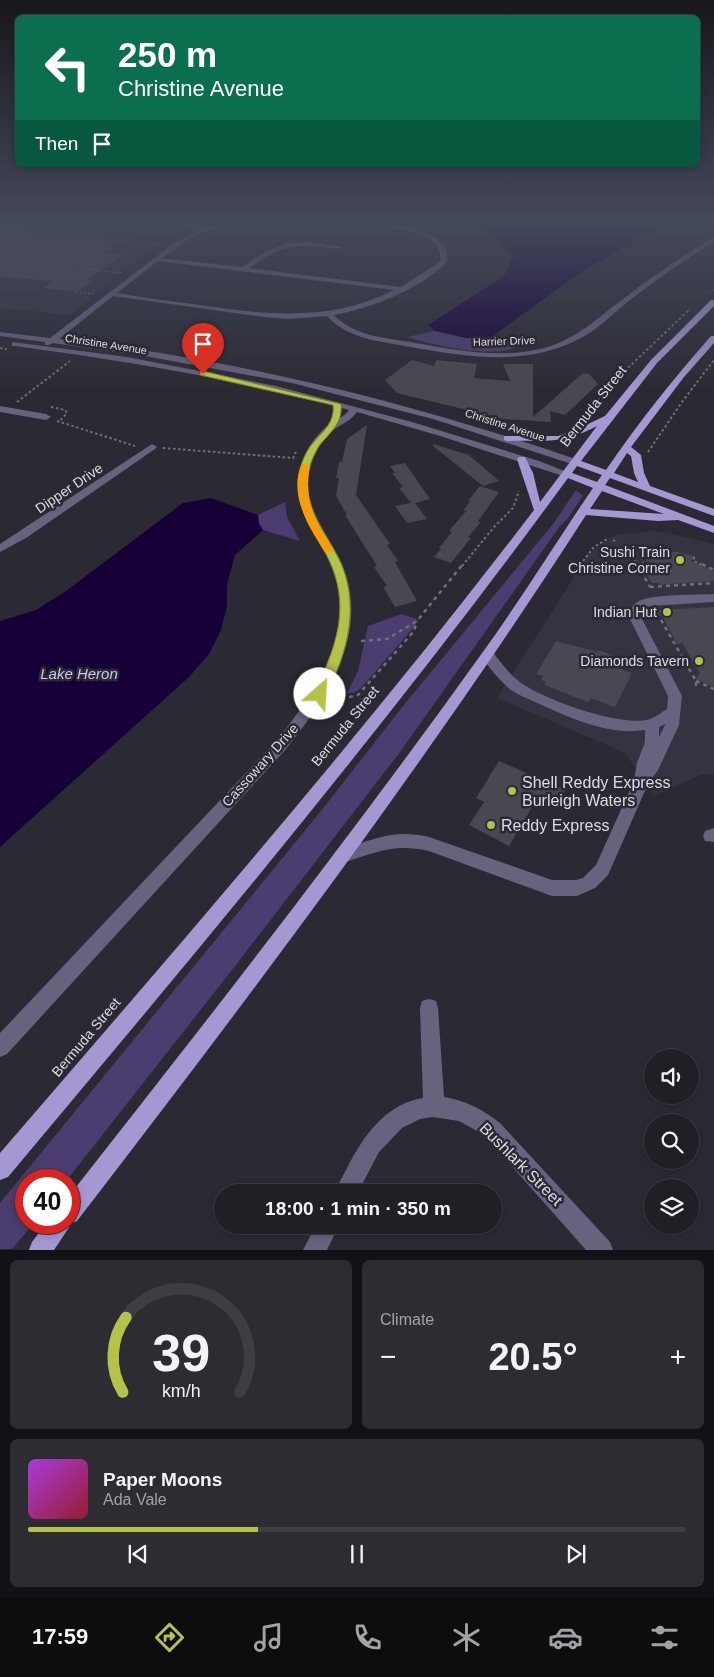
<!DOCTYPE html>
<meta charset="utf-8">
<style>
body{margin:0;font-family:Helvetica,sans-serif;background:#2d2c32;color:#f1f3f6;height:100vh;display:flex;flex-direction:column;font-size:19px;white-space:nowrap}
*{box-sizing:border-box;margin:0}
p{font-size:16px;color:#a2a2a7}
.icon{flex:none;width:28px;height:28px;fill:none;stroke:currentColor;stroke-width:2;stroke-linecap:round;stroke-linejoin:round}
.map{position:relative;height:1250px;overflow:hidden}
.side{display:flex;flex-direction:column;gap:10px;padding:10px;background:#121115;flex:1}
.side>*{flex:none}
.top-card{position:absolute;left:15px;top:15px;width:685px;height:152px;border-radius:8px;box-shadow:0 2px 8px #0003,0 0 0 1px #3d3d43;background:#0b6e4f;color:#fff;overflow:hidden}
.controls{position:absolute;left:644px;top:1049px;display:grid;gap:10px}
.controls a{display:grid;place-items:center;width:55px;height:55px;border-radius:50%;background:#201f26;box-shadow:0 2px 8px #0003,0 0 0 1px #3d3d43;font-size:25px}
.speed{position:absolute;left:15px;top:1169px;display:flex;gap:10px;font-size:25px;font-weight:700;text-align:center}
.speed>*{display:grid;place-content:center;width:65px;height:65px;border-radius:50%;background:#201f26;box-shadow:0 2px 8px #0003,0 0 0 1px #3d3d43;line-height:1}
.speed .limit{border:8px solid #d22;background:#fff;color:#111}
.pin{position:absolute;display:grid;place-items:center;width:42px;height:42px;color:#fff;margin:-51px -21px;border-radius:50% 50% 50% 0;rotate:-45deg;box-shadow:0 0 5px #0007}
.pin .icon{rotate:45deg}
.me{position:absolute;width:55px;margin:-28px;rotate:26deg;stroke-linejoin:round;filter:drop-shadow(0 0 4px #0008)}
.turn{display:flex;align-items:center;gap:18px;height:105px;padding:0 20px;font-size:22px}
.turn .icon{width:65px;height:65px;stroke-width:2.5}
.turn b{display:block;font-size:35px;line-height:42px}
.then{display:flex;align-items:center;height:48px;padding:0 20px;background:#0003;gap:10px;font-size:19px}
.big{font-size:38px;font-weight:600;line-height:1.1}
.side .card{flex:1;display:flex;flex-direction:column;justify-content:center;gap:8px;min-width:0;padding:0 18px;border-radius:8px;background:#2d2c32}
.side .dial{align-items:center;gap:0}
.dial svg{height:130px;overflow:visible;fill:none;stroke:#3d3d43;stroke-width:7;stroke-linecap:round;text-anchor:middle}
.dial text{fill:#f1f3f6;stroke:none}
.song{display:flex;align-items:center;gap:15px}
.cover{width:60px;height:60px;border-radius:8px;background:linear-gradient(135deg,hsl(280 70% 55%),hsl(350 70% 35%))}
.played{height:5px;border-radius:2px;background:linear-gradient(90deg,#b5c249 35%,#3d3d43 35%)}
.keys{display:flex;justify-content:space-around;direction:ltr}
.heat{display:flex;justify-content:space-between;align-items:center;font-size:28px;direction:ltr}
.side .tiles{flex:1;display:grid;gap:10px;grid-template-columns:1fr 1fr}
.card:last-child{grid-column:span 2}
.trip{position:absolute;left:214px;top:1184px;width:288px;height:50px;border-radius:25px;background:#201f26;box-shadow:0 2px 8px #0003,0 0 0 1px #3d3d43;font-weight:600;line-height:50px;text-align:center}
.tabs{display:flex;height:80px;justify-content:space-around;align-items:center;background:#0d0c0f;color:#a2a2a7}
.tabs .icon{width:35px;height:35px}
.tabs .selected{color:#b5c249}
.tabs b{font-size:22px;color:#f1f3f6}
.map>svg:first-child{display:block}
.built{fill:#353241}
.green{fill:#4b3d70}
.water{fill:#170037}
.building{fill:#494751}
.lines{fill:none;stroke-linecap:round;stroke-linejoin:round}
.path-far2{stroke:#706e77;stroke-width:1;stroke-dasharray:2 2;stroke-linecap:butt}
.path-far1{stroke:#706e77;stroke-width:2;stroke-dasharray:2.5 2.5;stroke-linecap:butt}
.path{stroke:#706e77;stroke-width:2.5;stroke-dasharray:4 4;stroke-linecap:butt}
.minor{fill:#68627e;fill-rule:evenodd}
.major{fill:#a598d2;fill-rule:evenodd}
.route{fill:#b5c249;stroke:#767e2f}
.slow{fill:#f59e0b}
.poi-dot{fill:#b5c249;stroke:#2b2933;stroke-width:2}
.labels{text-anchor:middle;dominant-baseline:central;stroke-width:5;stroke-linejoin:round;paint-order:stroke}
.far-street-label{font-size:11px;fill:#dedce3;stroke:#2b2933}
.street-label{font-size:14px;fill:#dedce3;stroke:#2b2933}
.poi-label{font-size:14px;fill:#dedce3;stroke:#2b2933;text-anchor:end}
.water-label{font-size:15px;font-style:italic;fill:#cec2f9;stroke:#2b2933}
.near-poi-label{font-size:16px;fill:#dedce3;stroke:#2b2933;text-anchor:start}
.near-street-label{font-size:16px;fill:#dedce3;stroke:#2b2933}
</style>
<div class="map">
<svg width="714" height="1250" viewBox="0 0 714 1250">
<rect width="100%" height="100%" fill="#2b2933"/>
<path class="built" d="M 14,220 L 38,222 L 32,231 L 163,244 L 151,250 L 88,297 L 90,299 L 69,315 L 0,308 L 0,224 Z
M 651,531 L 665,532 L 714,544 L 714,774 L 701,775 L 654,796 L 625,753 L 497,698 L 590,552 L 616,535 Z"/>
<path class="green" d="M 435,331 L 453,335 L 491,337 L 516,347 C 492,359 433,345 407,337 Z
M 576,490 L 583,496 L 568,518 L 560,526 L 400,752 L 232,970 L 67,1180 L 26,1180 L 26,1222 L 34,1223 L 12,1249 L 0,1249 L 0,1203 L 321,811 L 403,706 L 553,524 Z
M 285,502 L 287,517 L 300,541 L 263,530 L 259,524 L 258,515 Z
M 401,614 L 417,619 L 415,626 L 361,688 L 354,693 L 347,693 L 358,671 L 368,626 Z"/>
<path class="water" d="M 462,220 L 674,220 L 622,248 L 577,275 L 491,337 L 466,338 L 453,335 L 435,331 L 428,325 L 504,276 L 513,256 C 499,239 483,228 462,220 Z
M 211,498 L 258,515 L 259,524 L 263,530 L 235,555 L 227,585 L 227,606 L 221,630 L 209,654 L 189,677 L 0,847 L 0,621 L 36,610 L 66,591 L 183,503 Z"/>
<path class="building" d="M 15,221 L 30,223 L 26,232 L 86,238 L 84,239 L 114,243 L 109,246 L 112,247 L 102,253 L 122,255 L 87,280 L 93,281 L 78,292 L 43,288 L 54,281 L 0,277 L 0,231 L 4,224 Z
M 412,360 L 434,366 L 436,360 L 477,364 L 474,378 L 510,381 L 503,364 L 533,364 L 533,417 L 583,373 L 589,374 L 598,384 L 565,415 L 550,411 L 551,422 L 504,419 L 397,393 L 385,380 Z
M 367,425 L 356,495 L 390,544 L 387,545 L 398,561 L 395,562 L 417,601 L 395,607 L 383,587 L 387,586 L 374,567 L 377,566 L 345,515 L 347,515 L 336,496 L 339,478 L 336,478 L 339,462 L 342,462 L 347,439 Z
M 433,444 L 469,455 L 499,481 L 483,486 L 433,446 Z
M 405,463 L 430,499 L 415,503 L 427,519 L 407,523 L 395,506 L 411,503 L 399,488 L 403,487 L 392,473 L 395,473 L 390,466 Z
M 480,486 L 499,492 L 478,521 L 481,522 L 468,537 L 471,538 L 451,563 L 434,557 L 441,549 L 439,548 L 452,532 L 449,531 L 467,510 L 463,511 L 470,501 L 468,501 Z
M 659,552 L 678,552 L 695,556 L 691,561 L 714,571 L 714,581 L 660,585 L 658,583 L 652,583 L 644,570 L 651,570 L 644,557 L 662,555 Z
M 714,607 L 714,687 L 696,679 L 700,673 L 682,643 L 677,644 L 659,610 Z
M 556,641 L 598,652 L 599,650 L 616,657 L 607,664 L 632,673 L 615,707 L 591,698 L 588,702 L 544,685 L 546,682 L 541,680 L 543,676 L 536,674 Z
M 499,761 L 565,790 L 557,806 L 538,797 L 509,846 L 469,825 L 484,802 L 476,798 Z"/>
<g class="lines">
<path class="path-far2" d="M 43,220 L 36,226 L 44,231 L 147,241
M 153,243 L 161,244
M 76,268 L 123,273
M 76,292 L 94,294
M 709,293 L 714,289
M 688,311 L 691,308"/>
<path class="path-far1" d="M 0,348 L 7,349
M 17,402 L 70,361
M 51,407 L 65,410 L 67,413 L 60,421
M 585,416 L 612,383 L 690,309
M 57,421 L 135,446
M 163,448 L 293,458 L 296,452
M 648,452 L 682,402 L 714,360
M 613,540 L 616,542
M 632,556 L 638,566
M 694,557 L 694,561 L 704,566
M 583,561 L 594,547 L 609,538
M 637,564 L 643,563 L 640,555 L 660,553
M 462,566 L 495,526 L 513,508 L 519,491"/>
<path class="path" d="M 637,564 L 650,587
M 702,564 L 714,570
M 650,587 L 714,583
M 657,613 L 696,681 L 696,686
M 361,641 L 387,639 L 417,621 L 463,564
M 696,681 L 714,689
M 333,696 L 350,697 L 358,695 L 414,631 L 417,621"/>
<path class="minor" d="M 167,220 C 180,220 196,228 207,227 C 217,226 225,220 235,220 L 192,237 L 162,258 L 242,267 L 266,251 L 288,243 L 309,242 L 342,247 L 339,249 C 297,244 284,243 249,268 L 401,287 L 438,263 L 441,260 C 440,256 440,251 438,248 C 427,228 386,230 368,220 C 385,220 437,231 445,248 C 447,251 447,257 447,260 L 443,266 C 415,291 371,308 334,315 C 355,337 388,338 416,343 C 459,351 508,360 551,346 C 582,335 602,314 627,296 C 654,275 683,256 712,238 L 714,237 L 714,242 C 685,260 657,279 630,300 C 612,314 596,332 575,341 C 523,366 466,357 411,347 C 381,341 349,340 327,316 L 288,319 L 264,317 L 113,296 L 59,339 C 236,359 410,402 578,460 L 580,462 L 575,465 L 433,419 L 292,383 L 145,356 L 53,343 L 48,345 L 45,345 L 45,342 L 0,336 L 0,332 L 50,338 L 174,243 L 201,230 ZM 158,261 L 394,290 C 332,322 267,315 200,305 C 172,301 145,298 117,293 Z
M 12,342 L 127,357 L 276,386 L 412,422 L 539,461 L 572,474 L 571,476 L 563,476 L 437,435 L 357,412 C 351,420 344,423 336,428 C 324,437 315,451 311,465 C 300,500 323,527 338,556 C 374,626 330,695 286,749 L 7,1054 L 0,1057 L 0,1033 L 276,741 C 319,688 362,624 326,555 C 311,526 291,500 301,466 C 305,450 317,433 331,423 C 337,419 344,417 349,410 C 239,380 128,361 15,346 L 12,346 Z
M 0,406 L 46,414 L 51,417 L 46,420 L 0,412 Z
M 152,444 L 157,447 L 155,449 L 26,538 L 0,552 L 0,544 Z
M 714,594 L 714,602 L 650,606 L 642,611 L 641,617 L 682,696 L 679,725 L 658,770 L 648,784 L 608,875 L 595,888 L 577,896 L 552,896 L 429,851 C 393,843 375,853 342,863 L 336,861 L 334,856 L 336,851 L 342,849 C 376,839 393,829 429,837 L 552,880 L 576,880 L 583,878 L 596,865 L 634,781 L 637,763 L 645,742 L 645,730 C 608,736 568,717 535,702 C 527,698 518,695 511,690 C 500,681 489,668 481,655 L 483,652 L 493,652 C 501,663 510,675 521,683 C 545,700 623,728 650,719 C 656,717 662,712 667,709 L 668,696 L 629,617 C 630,610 632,605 639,601 C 653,594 696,595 714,594 ZM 665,724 L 665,725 L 659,737 L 659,727 Z
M 714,828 L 714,842 L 705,841 L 703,836 L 705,831 Z
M 429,999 L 436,1001 L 438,1008 L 444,1097 C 464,1100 484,1110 500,1123 L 610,1242 L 613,1250 L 586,1250 L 492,1144 L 479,1132 L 459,1121 L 433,1117 L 420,1119 L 402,1128 L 379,1152 L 358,1192 L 335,1192 C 338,1184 343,1176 347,1168 C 363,1137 385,1104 423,1098 L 420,1008 L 422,1001 Z
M 316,1225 L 339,1225 L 327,1250 L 303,1250 Z"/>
<path class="major" d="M 711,300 L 714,300 L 714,306 L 657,363 L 581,461 L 606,470 C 638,423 673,379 711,336 L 714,336 L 714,343 L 684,377 L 631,447 L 641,455 L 644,473 L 650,486 L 714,509 L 714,516 L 610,478 L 605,485 L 714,526 L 714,533 L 678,520 L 658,521 L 586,515 C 429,759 254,991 77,1221 L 72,1223 L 54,1250 L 29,1250 L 32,1242 L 47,1222 L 69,1222 L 69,1196 C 209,1018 348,840 480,656 C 520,601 556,542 593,488 L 568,478 C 392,719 200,948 8,1177 L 0,1180 L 0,1153 C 182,942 365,732 534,510 L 517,459 L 519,457 L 525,457 L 533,473 L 540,502 L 597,426 C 561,445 545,440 507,441 L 504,440 L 504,436 L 558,436 L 573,431 L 605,416 L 651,360 ZM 627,453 L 631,456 L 634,473 L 638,482 L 614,473 ZM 577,466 L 602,475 L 597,482 L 572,473 ZM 602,491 L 664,514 L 590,509 Z"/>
</g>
<linearGradient id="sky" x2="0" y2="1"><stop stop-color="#18171c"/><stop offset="0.56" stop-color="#44495b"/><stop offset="1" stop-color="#44495b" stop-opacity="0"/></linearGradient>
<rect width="714" height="395" fill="url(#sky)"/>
<path class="route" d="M 203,371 L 341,404 C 343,424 330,432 319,446 C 313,456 307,470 307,482 C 307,511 324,532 337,555 C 362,601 348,655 324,698 L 315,698 L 314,694 C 335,648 353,607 327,556 C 315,532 298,512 298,483 C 298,470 304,454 312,444 C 322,432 335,423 333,405 L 200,375 L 200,372 Z"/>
<path class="slow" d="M 302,464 L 305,464 L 310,466 C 303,502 316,521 334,550 L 333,552 L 325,552 C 309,528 288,494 302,464 Z"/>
<g class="poi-dot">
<circle cx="680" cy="560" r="5"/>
<circle cx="667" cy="612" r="5"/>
<circle cx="699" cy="661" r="5"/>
<circle cx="512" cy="791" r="5"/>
<circle cx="491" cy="825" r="5"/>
</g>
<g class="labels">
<g class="far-street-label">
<text transform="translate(504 341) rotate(-2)">Harrier Drive</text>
<text transform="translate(106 344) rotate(9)">Christine Avenue</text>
<text transform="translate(505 425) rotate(18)">Christine Avenue</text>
</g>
<g class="street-label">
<text transform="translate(593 406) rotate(-52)">Bermuda Street</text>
<text transform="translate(69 488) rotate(-34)">Dipper Drive</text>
<text transform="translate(345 726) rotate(-51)">Bermuda Street</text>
<text transform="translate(260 765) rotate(-48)">Cassowary Drive</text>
<text transform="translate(86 1037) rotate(-50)">Bermuda Street</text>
</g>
<g class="poi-label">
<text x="670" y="552">Sushi Train<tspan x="670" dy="16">Christine Corner</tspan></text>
<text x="657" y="612">Indian Hut</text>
<text x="689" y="661">Diamonds Tavern</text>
</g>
<g class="water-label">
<text x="79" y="673">Lake Heron</text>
</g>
<g class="near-poi-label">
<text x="522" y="782">Shell Reddy Express<tspan x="522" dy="18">Burleigh Waters</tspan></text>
<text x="501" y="825">Reddy Express</text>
</g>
<g class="near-street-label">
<text transform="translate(521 1164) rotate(45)">Bushlark Street</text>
</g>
</g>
</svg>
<div class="controls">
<a><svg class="icon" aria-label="sound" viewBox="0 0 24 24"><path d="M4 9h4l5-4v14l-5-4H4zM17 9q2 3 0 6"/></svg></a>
<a><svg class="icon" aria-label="search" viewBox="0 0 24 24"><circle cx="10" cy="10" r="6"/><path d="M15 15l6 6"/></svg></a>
<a><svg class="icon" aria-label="layers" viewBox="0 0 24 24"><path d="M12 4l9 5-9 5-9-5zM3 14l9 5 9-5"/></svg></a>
</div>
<div class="speed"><div class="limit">40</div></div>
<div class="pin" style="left:203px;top:374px;background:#d93025"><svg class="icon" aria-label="arrive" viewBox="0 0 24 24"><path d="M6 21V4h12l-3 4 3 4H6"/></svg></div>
<svg class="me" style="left:320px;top:694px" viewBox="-20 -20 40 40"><circle r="19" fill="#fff"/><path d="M0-13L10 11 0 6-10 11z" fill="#b5c249"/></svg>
<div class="trip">18:00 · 1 min · 350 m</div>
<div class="top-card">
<div class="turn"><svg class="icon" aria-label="left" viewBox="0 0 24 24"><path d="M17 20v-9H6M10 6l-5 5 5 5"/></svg><div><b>250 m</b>Christine Avenue</div></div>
<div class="then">Then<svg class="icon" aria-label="arrive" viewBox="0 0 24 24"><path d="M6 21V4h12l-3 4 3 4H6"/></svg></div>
</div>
</div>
<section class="side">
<div class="tiles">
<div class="card dial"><svg viewBox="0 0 100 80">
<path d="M14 69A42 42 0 1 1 86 69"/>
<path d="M14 69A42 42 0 0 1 16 23" stroke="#b5c249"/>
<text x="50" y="56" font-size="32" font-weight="700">39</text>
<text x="50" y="72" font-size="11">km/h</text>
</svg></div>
<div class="card"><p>Climate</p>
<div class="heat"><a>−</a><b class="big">20.5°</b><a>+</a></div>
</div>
<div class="card">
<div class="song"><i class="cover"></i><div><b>Paper Moons</b><p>Ada Vale</p></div></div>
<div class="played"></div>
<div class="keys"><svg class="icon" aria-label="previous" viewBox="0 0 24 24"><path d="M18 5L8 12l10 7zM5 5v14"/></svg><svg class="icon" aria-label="pause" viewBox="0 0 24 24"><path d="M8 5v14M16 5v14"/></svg><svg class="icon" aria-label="next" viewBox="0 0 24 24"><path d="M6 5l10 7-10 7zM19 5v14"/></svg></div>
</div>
</div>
</section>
<nav class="tabs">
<b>17:59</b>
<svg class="icon selected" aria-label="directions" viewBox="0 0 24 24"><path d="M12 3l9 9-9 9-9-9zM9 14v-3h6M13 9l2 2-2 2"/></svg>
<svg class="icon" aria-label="music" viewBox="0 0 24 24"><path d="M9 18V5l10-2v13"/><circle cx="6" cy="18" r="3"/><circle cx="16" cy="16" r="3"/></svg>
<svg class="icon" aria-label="phone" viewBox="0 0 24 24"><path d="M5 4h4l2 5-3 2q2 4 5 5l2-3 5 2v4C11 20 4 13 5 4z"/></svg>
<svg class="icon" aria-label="climate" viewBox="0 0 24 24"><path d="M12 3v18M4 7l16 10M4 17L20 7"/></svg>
<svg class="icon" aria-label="car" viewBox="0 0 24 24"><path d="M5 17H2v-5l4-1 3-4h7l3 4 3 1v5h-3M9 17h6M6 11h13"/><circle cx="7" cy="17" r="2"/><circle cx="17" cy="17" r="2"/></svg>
<svg class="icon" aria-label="filters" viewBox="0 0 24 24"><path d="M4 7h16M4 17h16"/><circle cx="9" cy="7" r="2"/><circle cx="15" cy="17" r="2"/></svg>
</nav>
